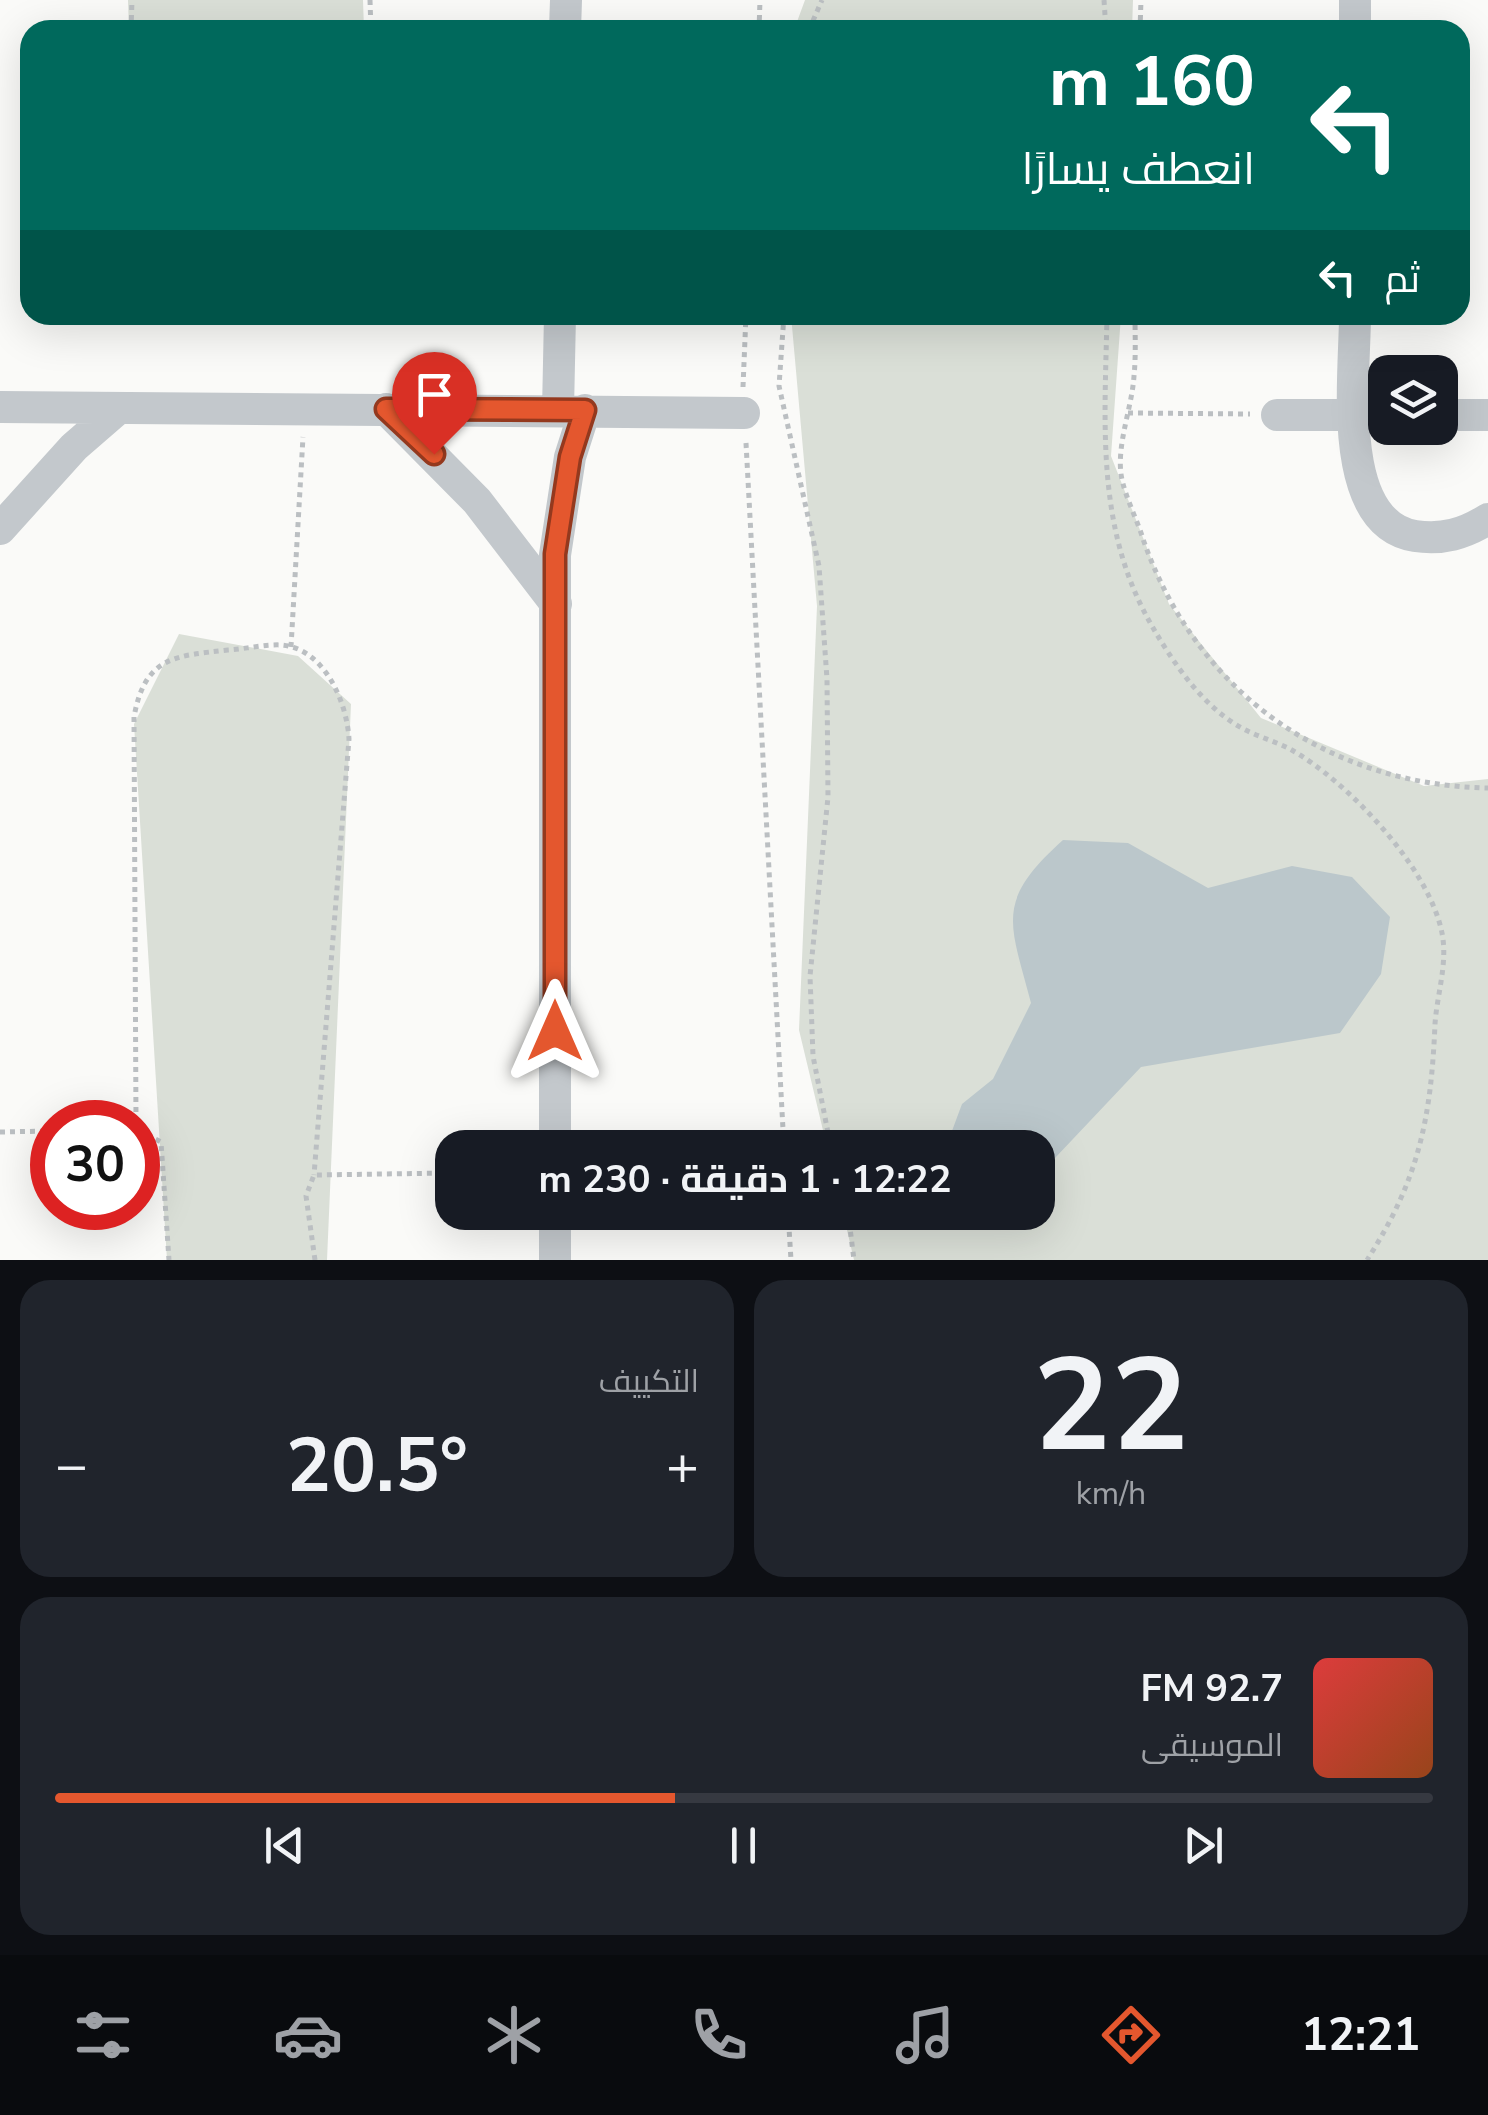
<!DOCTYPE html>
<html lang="ar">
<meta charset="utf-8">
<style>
body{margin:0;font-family:"Nunito Sans",Cairo,sans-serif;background:#20242c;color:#f1f3f6;direction:rtl;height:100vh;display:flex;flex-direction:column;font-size:38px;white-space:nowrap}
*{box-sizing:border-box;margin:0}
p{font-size:32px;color:#9ea1a6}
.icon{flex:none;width:55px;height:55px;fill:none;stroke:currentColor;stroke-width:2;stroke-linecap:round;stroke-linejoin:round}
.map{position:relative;height:1260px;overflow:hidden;direction:ltr}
.sheet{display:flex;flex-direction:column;gap:20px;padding:20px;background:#0d0f14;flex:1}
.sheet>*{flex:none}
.banner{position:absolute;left:20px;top:20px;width:1450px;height:305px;border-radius:30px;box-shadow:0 10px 40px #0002;direction:rtl;background:#00695c;color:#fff;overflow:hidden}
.buttons{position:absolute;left:1368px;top:355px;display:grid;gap:20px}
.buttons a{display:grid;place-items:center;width:90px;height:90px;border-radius:20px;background:#171b24;box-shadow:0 10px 40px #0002;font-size:50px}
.speed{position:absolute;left:30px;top:1100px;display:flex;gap:20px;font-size:50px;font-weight:700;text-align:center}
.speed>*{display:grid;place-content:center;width:130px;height:130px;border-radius:50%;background:#171b24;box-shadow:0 10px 40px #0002;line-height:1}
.speed .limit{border:15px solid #d22;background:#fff;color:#111}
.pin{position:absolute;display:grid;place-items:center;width:85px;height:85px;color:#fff;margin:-102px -42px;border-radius:50% 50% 50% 0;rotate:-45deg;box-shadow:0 0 10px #0007}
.pin .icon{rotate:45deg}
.me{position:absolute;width:110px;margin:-55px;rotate:0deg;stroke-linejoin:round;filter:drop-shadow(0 0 8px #0008)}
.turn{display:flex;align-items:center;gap:35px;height:210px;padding:0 50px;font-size:45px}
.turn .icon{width:130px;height:130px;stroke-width:2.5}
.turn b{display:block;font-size:70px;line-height:85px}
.then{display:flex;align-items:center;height:95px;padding:0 50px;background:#0003;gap:20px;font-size:38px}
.big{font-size:75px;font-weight:700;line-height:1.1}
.sheet .card{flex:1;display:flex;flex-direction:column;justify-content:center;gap:15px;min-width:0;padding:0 35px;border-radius:30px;background:#20242c}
.sheet .dial{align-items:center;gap:0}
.dial b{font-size:130px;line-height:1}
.song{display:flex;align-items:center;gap:30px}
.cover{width:120px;height:120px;border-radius:15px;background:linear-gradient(135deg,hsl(0 70% 55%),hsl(20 70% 35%))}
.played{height:10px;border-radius:5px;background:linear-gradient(90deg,#e4572e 45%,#363941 45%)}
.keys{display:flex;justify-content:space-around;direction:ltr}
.heat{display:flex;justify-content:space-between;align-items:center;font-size:55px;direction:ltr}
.sheet .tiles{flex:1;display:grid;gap:20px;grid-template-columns:1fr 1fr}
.card:last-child{grid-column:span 2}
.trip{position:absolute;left:435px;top:1130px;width:620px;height:100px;border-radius:30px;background:#171b24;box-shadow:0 10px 40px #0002;font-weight:700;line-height:100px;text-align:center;direction:rtl}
.tabs{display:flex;height:160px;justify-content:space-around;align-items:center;background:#090b0e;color:#9ea1a6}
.tabs .icon{width:70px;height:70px}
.tabs .current{color:#e4572e}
.tabs b{font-size:45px;color:#f1f3f6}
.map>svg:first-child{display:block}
.green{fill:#dadfd7}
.water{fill:#bbc7cb}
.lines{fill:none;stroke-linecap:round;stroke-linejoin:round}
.path{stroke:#bbbfc2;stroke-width:5;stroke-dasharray:5 5;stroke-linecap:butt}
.minor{stroke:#c3c8cc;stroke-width:32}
.route-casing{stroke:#94391e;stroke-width:25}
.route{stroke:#e4572e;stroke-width:18}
</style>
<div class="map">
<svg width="1488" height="1260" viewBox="0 0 1488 1260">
<rect width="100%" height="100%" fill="#fafaf8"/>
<path class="green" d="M 128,0 L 363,0 L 364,30 L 129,30 Z
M 805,0 L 1133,0 L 1132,30 L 794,30 Z
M 791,315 L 1121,315 L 1111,456 L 1169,604 L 1261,718 L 1424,786 L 1488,779 L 1488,1260 L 854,1260 L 843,1213 L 1038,1212 L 1038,1148 L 827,1147 L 799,1030 L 817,606 Z
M 179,634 L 298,656 L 351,704 L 327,1260 L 167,1260 L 134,724 Z"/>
<path class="water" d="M 1063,840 L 1128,843 L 1208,888 L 1292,866 L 1352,877 L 1390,917 L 1381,974 L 1340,1033 L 1141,1067 L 1038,1176 L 1038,1148 L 946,1147 L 962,1104 L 993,1079 L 1031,1003 C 1010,922 994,902 1063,840 Z"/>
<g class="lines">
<path class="path" d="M 370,0 L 371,30
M 1104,0 L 1106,30
M 131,30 L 132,0
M 759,30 L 760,0
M 809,30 L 822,0
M 1140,30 L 1141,0
M 784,315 L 779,386 L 819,566 L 827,679 L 828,797 L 810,976 L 813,1056 L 831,1148
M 1107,315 C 1105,423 1095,528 1152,626 C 1172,661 1200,702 1235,724 C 1252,735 1272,740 1290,749 C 1347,781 1429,867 1442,933 C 1448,963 1437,994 1435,1024 C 1431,1119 1419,1179 1367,1260
M 1135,315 C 1135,335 1136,356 1134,376 C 1132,407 1117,443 1121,474 C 1124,495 1137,519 1143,539 C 1196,692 1327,785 1488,788
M 743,387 L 746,315
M 1128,413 L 1250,414
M 746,443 L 784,1148
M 291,647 L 303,437
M 136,1122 L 134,717 C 145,656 175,656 228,650 C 246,649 265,644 282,645 C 325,649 347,703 349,739 L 314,1175
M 138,1130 L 161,1142 L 169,1260
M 0,1132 L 52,1131
M 788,1212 L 791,1260
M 848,1212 L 854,1260
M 315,1260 L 306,1196 L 314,1175 L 452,1173"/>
<path class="minor" d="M 1355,0 L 1355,30
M 565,30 L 566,0
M 1355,315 C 1355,375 1335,523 1415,536 C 1443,540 1464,534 1488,519
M 0,407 L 744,413
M 386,409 L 477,501 L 556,604
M 558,410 L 560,315
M 1277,415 L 1385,415
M 1440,415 L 1488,415
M 0,529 L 74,447 L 119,408
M 555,1148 L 555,555 L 570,457 L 585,410
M 555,1212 L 555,1260"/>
</g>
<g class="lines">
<g class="route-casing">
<path id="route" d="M 434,454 L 386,409 L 585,410 L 570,457 L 555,554 L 555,1031"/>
</g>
<use href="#route" class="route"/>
</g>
</svg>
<div class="buttons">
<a><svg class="icon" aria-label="layers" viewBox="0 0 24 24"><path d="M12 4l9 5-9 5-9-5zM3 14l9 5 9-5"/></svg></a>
</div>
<div class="speed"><div class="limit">30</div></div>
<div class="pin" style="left:434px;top:454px;background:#d93025"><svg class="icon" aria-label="arrive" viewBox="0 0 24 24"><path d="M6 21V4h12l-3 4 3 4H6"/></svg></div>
<svg class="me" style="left:555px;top:1031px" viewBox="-20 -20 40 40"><path d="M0-17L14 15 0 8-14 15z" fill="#e4572e" stroke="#fff" stroke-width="4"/></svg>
<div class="trip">12:22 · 1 دقيقة · 230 m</div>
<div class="banner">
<div class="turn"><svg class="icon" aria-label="left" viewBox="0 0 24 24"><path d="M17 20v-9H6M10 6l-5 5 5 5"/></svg><div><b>160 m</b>انعطف يسارًا</div></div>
<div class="then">ثم<svg class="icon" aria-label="left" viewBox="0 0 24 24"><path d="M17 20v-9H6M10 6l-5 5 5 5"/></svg></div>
</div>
</div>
<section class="sheet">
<div class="tiles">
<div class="card dial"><b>22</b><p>km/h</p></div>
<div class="card"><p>التكييف</p>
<div class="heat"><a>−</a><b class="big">20.5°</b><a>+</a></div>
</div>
<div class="card">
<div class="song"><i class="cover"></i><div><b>92.7 FM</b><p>الموسيقى</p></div></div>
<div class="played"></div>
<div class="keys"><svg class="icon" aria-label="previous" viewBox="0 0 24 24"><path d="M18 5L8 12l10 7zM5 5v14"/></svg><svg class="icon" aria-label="pause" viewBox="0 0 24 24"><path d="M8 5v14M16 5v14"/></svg><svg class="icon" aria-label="next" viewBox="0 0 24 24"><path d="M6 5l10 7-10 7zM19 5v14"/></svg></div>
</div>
</div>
</section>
<nav class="tabs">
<b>12:21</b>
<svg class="icon current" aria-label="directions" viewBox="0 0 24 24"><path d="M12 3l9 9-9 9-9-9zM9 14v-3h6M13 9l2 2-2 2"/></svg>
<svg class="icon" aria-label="music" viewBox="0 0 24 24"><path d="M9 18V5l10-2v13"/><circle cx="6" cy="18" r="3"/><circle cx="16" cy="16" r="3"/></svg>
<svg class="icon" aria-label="phone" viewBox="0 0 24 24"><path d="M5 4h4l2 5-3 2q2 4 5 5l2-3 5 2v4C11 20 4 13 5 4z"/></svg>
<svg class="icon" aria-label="climate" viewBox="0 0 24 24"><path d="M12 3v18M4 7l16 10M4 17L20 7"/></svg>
<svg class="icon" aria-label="car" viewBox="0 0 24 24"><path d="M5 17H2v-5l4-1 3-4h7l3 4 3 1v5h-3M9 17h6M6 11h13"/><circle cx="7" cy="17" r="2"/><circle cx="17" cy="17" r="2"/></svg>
<svg class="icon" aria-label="filters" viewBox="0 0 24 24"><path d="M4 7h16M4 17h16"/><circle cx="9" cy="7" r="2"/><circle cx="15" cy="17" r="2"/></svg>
</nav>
